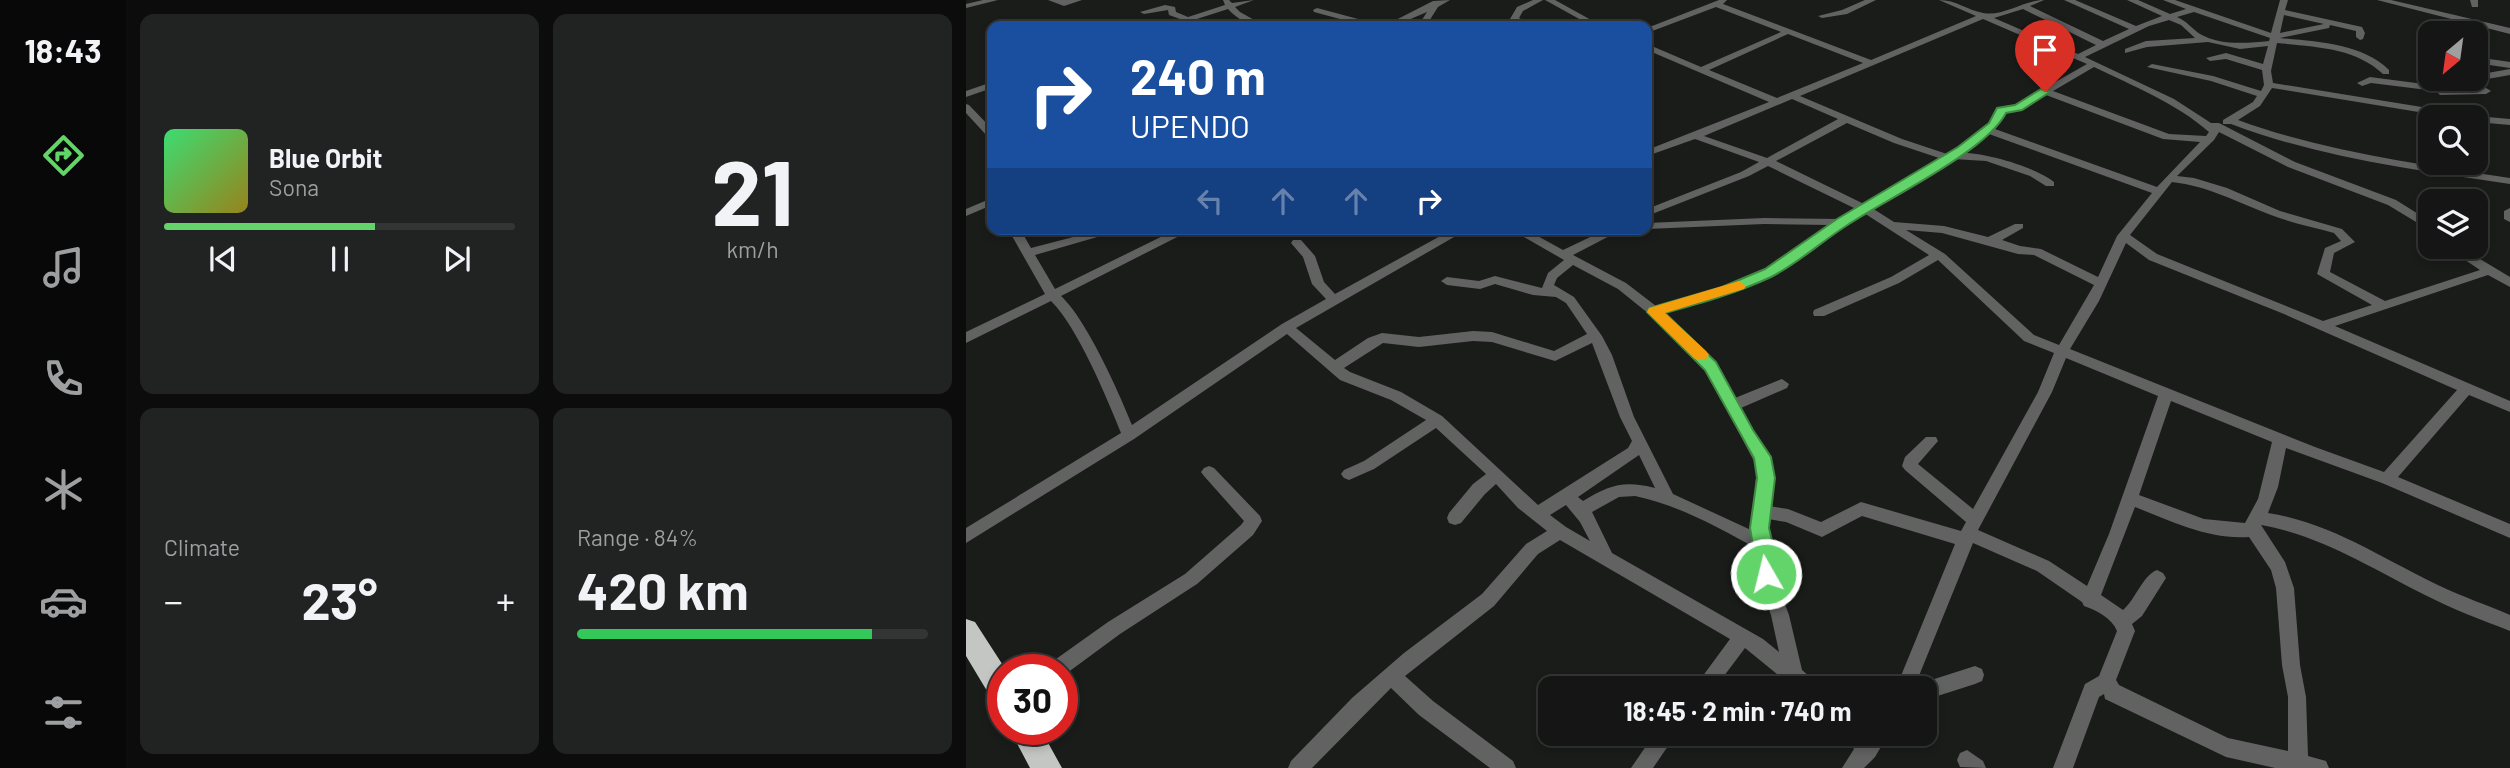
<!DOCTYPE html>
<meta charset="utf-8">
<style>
body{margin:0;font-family:Barlow,sans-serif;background:#212222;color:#f1f3f6;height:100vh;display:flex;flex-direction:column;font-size:26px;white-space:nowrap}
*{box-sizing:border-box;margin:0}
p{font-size:23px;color:#9d9fa0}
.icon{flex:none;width:38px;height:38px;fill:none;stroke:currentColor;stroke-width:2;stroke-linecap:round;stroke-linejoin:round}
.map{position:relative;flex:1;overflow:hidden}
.sheet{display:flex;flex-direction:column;gap:14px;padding:14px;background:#0b0c0b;width:840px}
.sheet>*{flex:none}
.guide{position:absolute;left:21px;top:21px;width:665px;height:214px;border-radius:14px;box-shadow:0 4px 10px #0003,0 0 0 2px #333434;background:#1a4fa0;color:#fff;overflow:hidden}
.needle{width:46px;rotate:209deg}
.tools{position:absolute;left:1452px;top:21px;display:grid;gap:14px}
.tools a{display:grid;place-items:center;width:70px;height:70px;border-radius:14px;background:#141514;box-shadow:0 4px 10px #0003,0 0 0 2px #333434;font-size:35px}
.speed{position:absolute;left:21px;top:654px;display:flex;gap:14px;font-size:35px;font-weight:700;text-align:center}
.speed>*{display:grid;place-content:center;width:91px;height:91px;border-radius:50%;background:#141514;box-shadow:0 4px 10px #0003,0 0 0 2px #333434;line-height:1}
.speed .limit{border:10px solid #d22;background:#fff;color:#111}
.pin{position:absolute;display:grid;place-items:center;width:60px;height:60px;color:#fff;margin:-72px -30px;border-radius:50% 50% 50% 0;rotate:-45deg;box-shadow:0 0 7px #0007}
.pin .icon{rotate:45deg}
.me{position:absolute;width:77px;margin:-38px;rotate:352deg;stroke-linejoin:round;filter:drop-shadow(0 0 5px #0008)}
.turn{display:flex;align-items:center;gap:24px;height:147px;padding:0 28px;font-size:32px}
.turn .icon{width:91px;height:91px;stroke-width:2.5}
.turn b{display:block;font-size:49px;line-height:60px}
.lanes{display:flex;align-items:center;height:66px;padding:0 28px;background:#0003;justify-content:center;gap:35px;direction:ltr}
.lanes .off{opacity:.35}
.big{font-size:52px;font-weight:700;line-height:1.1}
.sheet .card{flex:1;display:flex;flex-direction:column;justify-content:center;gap:10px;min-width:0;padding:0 24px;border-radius:14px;background:#212222}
.sheet .dial{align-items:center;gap:0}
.dial b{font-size:91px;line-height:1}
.song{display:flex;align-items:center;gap:21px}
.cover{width:84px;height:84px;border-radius:10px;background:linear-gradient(135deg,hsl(140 70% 55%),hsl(50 70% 35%))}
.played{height:7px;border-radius:4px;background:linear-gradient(90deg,#63d469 60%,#333434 60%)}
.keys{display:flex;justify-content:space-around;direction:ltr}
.heat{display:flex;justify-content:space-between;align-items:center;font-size:38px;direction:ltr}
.charge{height:10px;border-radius:5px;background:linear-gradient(90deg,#34c759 84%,#333434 0)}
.sheet .tiles{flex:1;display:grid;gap:14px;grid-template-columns:repeat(2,1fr)}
.trip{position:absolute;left:572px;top:676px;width:399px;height:70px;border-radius:14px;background:#141514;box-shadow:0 4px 10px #0003,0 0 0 2px #333434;font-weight:700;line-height:70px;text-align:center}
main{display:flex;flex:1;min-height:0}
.menu{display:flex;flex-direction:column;width:126px;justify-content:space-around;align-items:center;background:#080808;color:#9d9fa0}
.menu .icon{width:49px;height:49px}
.menu .active{color:#63d469}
.menu b{font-size:32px;color:#f1f3f6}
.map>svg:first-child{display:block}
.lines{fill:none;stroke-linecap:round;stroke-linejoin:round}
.minor{fill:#616261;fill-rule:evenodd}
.highway{fill:#c3c6c3;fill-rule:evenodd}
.route{fill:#63d469;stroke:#408a44;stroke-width:2}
.slow{fill:#f59e0b}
</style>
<main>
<nav class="menu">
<b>18:43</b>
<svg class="icon active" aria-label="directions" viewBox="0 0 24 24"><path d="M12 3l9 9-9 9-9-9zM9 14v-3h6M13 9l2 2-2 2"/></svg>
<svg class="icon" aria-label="music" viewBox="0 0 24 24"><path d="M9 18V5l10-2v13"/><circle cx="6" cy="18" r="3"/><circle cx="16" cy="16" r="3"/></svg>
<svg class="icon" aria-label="phone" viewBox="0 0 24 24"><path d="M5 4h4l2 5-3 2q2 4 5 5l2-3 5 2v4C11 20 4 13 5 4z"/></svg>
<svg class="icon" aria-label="climate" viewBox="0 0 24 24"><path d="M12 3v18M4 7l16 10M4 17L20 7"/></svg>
<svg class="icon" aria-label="car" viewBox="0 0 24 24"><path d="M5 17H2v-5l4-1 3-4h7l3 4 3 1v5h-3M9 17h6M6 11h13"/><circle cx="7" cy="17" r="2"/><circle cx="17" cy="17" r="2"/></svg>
<svg class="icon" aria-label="filters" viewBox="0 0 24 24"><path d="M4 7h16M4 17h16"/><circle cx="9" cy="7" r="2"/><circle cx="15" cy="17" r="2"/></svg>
</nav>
<section class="sheet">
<div class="tiles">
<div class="card">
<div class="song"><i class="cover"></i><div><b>Blue Orbit</b><p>Sona</p></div></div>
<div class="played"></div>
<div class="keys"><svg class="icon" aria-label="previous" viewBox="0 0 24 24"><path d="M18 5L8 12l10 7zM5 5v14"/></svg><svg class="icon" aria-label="pause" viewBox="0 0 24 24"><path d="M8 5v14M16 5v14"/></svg><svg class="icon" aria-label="next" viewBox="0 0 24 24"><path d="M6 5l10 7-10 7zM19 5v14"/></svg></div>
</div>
<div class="card dial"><b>21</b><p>km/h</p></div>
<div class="card"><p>Climate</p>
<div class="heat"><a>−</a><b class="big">23°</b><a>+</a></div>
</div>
<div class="card"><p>Range · 84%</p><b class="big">420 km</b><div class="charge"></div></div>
</div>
</section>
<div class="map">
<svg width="1544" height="768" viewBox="0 0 1544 768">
<rect width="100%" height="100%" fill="#1a1c1a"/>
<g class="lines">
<path class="minor" d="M 17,0 L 32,0 L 0,8 L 0,4 Z
M 82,0 L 116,0 L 98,6 Z
M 257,0 L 263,0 L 266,3 L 288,0 L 269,7 L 274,12 L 299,26 C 286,27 272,20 262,9 L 209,26 L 197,26 L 214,19 L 203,15 L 202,10 L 178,14 L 174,12 L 199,5 L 209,7 L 210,12 L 222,17 L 259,5 Z
M 484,0 L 472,7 L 460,26 L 452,26 L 461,12 L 428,26 L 418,26 L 467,1 Z
M 567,0 L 577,0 L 557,11 L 553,18 L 569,26 L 558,26 L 545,21 L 544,19 L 551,7 Z
M 579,0 L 589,0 L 636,26 L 626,26 Z
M 753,0 L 761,0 L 757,4 L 905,60 L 1010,16 L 973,0 C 990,0 1001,10 1017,13 C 1037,17 1058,0 1078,0 L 1064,6 L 1137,41 L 1163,29 L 1098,0 L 1109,0 L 1170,26 L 1196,16 L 1161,0 L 1172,0 L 1204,14 L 1220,9 L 1197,0 L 1209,0 L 1305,33 L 1314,0 L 1322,0 L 1319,10 L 1396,27 L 1399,33 L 1397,39 L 1394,40 L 1390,37 L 1390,31 L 1364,25 L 1363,28 L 1314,38 C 1352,42 1395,43 1423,70 L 1423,74 L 1417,74 C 1389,47 1348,47 1311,43 L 1305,71 L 1307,83 L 1499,114 L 1504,117 L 1483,117 L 1306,88 L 1294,106 L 1272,120 C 1360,152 1452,164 1544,178 L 1544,184 C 1449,170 1355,158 1265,124 L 1257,124 L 1257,120 L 1287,102 L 1291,96 L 1245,81 L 1181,67 L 1186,64 L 1247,76 L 1295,91 L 1298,85 L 1296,70 L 1260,59 L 1244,61 L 1240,58 L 1260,53 L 1297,64 L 1302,46 L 1274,49 L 1242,42 L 1181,47 L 1159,53 L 1159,49 L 1180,41 L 1229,38 L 1215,25 L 1203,20 L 1183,26 L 1119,57 L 1208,99 L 1245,123 L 1253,123 L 1329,162 L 1430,200 L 1465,222 L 1465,231 L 1422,205 L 1322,167 L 1253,132 L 1248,140 L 1211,176 L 1228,178 L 1261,188 L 1314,211 L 1376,229 L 1389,242 L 1368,253 L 1364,272 L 1419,301 L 1514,270 L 1480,247 L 1494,247 L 1544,277 L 1544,287 L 1522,275 L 1369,326 L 1544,401 L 1544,412 L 1503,395 L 1432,477 L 1544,524 L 1544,538 L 1416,483 L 1320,448 L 1312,487 L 1302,513 C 1364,522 1419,560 1474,586 C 1497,597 1521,605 1544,615 L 1544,631 C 1516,620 1486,609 1459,595 C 1407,569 1354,535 1295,525 L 1319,562 L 1328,588 L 1334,665 L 1340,697 L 1342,756 L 1360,761 L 1363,768 L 1309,768 L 1260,757 L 1139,699 L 1138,694 L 1133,697 L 1107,768 L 1087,768 L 1119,684 L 1133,676 L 1151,631 C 1146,618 1130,610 1118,606 L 1116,602 L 1071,571 L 1007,543 L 948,688 L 930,688 L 989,544 L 896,516 L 856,537 L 820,522 L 802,519 L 801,528 L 807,549 L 811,583 L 823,615 L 836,670 L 850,682 L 852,688 L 828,688 L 779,648 L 749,688 L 728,688 L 764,639 L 594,540 L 572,554 L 528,606 L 439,676 L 467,701 L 547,761 L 550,768 L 524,768 L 453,715 L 425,688 L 346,768 L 322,768 L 325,761 L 386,698 L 438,653 L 516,594 L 560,544 L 581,531 L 552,508 L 530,484 L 519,494 L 495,523 L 489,525 L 483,523 L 481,518 L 483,513 L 507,484 L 520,474 L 470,428 L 408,469 L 383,480 L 378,478 L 375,474 L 378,470 L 398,461 L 460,420 L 425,400 L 374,380 L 321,334 L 168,439 L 0,543 L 0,528 L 155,433 C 141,398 111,326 85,301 L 0,343 L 0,332 L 79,294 L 42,229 L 54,229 L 65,248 L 138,229 L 159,229 L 69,255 L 89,289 L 211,229 L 227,229 L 95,296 C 120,319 153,392 166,425 L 316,324 L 360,299 L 346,284 L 337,257 L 325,243 L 327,240 L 335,240 L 349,256 L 358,282 L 369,294 L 487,229 L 502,229 L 330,328 L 369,360 L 402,338 L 416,333 L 453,337 L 507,331 L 526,332 L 588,351 L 621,334 L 600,303 L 590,297 L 567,295 L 529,284 L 514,289 L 481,285 L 475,281 L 481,277 L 513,281 L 529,276 L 576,288 L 582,273 L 598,260 L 544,229 L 559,229 L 597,250 L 641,229 L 657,229 L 607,255 L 660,283 L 690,306 L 756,288 L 800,269 L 864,225 L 798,224 L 681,229 L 681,223 L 798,218 L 874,219 L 890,209 L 802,166 L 783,176 L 681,216 L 681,209 L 775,172 L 793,162 L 729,139 L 681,156 L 681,150 L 803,102 L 681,50 L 681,44 L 735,67 L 815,32 L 750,7 L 681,33 L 681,28 ZM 1057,9 L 1130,45 L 1112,54 L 1028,18 ZM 1228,12 L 1304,38 L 1303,41 C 1282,43 1254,46 1234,34 C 1226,29 1221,21 1211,17 ZM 1318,15 L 1358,24 L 1314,33 ZM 1017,19 L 1121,64 L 1049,105 L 1032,109 L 1024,123 L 981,154 L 936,139 L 834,96 ZM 822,34 L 897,63 L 811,98 L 743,70 ZM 1128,67 C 1167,86 1210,103 1243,132 L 1240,136 L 1203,134 L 1087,91 ZM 1080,95 L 1197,139 L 1234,142 L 1191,187 L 1029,129 L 1039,113 L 1055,109 ZM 826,99 L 872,119 L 801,158 L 738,136 ZM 881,123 L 928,143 L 973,158 L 898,204 L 810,161 ZM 1023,134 L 1186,193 L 1151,236 L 1132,277 L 1075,249 L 1054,246 L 1036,240 L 1057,228 L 1057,224 L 1049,224 L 1022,237 L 978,226 L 928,222 L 906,208 L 987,159 L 1020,161 L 1064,176 L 1080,186 L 1088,186 L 1088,182 C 1069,167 1021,153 997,153 ZM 1206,182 C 1242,186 1271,202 1305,215 C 1325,223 1347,227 1368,233 L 1375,241 L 1359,248 L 1351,274 L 1406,305 L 1357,321 L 1191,254 L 1164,235 ZM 898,213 L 963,255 L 925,277 L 848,310 L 847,313 L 848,316 L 858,316 L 933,283 L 972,260 L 1058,341 L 1088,353 L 1072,392 L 1007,509 L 952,464 L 972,441 L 970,437 L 960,437 L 939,457 L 936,466 L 939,470 L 1000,522 L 995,531 L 895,502 L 855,522 L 822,509 L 803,506 L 807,467 L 775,408 L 821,388 L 823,384 L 816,379 L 769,398 L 750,363 L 698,313 L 764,294 L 808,275 ZM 940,230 L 976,233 L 1052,254 L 1068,255 L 1128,285 L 1093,345 L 1068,335 L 979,254 ZM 1160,243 L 1183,260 L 1318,314 L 1491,390 L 1418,472 L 1349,447 L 1104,349 L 1133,301 ZM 607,265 L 652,289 L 683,314 L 740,369 L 791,467 L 785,530 L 707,494 L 668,417 L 646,355 L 636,336 L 608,297 L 588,285 L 591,278 ZM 507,341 L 526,342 L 589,361 L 626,343 L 654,417 L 666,441 L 662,448 L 572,505 L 476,416 L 435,392 L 384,372 L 378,368 L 417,343 L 453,347 ZM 1100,358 L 1192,396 L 1143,534 L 1121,586 L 1083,561 L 1012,530 L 1086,392 ZM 1205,401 L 1306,442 L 1292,499 L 1279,523 L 1238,519 L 1173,495 ZM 673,455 L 689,488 C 658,480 643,485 617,501 L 612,497 ZM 669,496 C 712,505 752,527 791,549 L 793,583 L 805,615 L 813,652 L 797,639 L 646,553 L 626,512 L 653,497 ZM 600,505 L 614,522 L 624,541 L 600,527 L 584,515 ZM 1169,507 C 1205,521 1243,540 1283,537 L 1305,570 L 1310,588 L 1316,665 L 1322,697 L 1322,751 L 1262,738 L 1153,685 L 1150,680 L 1169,631 L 1166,624 L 1176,616 L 1200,578 L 1197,573 L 1191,570 C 1176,576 1170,599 1157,610 L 1135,595 Z
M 899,0 L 910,0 L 881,14 L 856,18 L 852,16 L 876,10 Z
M 1411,0 L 1425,0 L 1544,28 L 1544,34 Z
M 1504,0 L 1512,0 L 1512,7 L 1506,7 Z
M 351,8 L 411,24 L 412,26 L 400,26 L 348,12 L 347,10 Z
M 1459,54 L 1465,54 L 1465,69 L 1455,57 Z
M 1510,57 L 1544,62 L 1544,68 L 1510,63 Z
M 1544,69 L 1544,75 L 1510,81 L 1506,79 L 1510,79 L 1510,75 Z
M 1404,77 L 1473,86 L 1478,89 L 1520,88 L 1525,91 L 1520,94 L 1474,95 L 1470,91 L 1405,83 L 1396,86 L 1391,83 Z
M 26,82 L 26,88 L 0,97 L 0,91 Z
M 0,104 L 3,105 L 26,129 L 26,138 L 22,137 L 0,113 Z
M 1510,116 L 1544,119 L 1544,125 L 1510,122 L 1510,117 L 1506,117 Z
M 26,198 L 26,205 L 0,216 L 0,209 Z
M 1544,208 L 1544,222 L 1538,219 L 1538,211 Z
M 243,466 L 248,468 L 294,516 L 296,521 L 287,535 L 231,584 L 154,634 L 97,676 L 96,670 L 81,670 L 83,664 L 142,622 L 219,574 L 275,525 L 278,521 L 238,476 L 235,472 L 238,468 Z
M 1009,666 L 1016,669 L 1018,675 L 1016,681 L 1009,684 L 959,700 L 959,688 L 951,688 L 952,684 L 959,682 Z
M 689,733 L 711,733 L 687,768 L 665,768 Z
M 877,733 L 923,733 L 909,757 L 898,768 L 876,768 L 888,749 Z
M 1001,750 L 1017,761 L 1020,768 L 994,767 L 991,760 L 994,753 Z"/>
<path class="highway" d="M 0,619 L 9,622 L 40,670 L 37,670 L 37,705 L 27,701 L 0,656 Z
M 44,730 L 75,730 L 96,768 L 64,768 Z"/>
</g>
<path class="route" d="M 1075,89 L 1084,92 L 1056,110 L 1040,113 C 1020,152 920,199 880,226 C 855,242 831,264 805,277 C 771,293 735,303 699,313 L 750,362 L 787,430 L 805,457 L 809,478 L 803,528 L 808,549 L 810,574 L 807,580 L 800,583 L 793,580 L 784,528 L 791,478 L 788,458 L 739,370 L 681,312 L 683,308 L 756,287 L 799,269 L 871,219 L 992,147 L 1023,123 L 1031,108 L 1049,105 Z"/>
<path class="slow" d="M 773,281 L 780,286 L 778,289 L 699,313 L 740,351 L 743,355 L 740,359 L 729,359 L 681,312 L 683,308 Z"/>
</svg>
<div class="tools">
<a><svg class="needle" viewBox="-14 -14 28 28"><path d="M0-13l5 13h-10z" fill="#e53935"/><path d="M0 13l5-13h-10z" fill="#9d9fa0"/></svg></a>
<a><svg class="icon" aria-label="search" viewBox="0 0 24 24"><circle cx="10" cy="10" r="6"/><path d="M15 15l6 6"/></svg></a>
<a><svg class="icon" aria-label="layers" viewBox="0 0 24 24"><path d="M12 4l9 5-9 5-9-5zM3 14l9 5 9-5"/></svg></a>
</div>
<div class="speed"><div class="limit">30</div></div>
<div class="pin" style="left:1079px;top:92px;background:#d93025"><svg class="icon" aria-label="arrive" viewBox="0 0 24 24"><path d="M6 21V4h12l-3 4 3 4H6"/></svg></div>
<svg class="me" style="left:800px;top:574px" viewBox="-20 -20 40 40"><circle r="17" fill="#63d469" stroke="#fff" stroke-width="3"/><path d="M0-11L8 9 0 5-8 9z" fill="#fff"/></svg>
<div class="trip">18:45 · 2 min · 740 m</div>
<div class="guide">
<div class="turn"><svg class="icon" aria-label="right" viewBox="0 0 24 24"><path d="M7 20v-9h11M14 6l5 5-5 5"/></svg><div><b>240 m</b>UPENDO</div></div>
<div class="lanes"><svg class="icon off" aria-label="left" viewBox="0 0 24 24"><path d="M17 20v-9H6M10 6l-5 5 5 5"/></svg><svg class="icon off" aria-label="ahead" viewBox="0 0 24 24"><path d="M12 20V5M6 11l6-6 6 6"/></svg><svg class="icon off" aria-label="ahead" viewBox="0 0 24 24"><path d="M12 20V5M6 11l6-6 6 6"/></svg><svg class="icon" aria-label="right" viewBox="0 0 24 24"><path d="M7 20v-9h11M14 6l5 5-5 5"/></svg></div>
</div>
</div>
</main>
